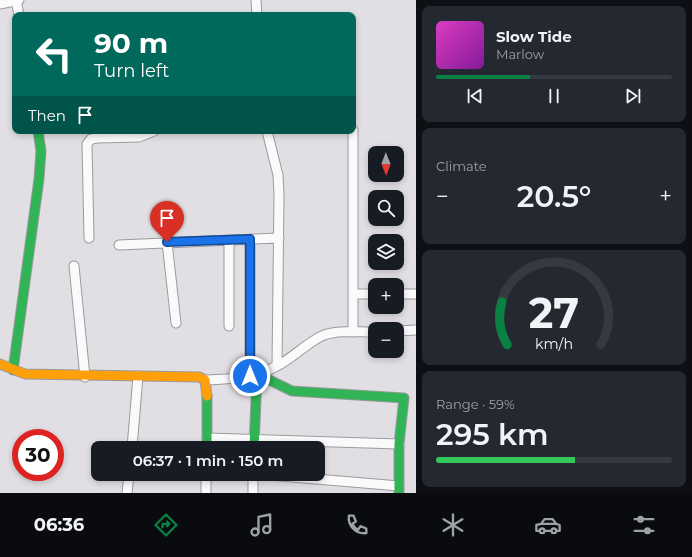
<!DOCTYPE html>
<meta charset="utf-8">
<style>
body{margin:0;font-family:Montserrat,sans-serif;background:#242831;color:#f1f3f6;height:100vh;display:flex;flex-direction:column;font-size:15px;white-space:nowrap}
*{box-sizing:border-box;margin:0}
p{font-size:13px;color:#9ea1a6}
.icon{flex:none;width:22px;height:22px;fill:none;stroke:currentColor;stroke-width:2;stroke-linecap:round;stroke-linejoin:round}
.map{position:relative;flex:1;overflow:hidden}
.details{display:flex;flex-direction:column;gap:6px;padding:6px;background:#0d0f14;width:276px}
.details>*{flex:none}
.banner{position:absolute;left:12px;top:12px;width:344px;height:122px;border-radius:8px;box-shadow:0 2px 6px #0003;background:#00695c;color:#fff;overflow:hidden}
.needle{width:26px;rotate:179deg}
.controls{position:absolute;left:368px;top:146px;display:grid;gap:8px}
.controls a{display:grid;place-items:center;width:36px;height:36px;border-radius:8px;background:#171b24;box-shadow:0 2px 6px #0003;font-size:20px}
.speed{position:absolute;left:12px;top:429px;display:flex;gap:8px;font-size:20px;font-weight:700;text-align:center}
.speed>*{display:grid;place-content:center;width:52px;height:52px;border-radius:50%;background:#171b24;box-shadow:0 2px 6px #0003;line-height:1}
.speed .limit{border:6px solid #d22;background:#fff;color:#111}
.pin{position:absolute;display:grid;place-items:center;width:34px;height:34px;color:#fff;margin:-41px -17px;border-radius:50% 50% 50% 0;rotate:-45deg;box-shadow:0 0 4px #0007}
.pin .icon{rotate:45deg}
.me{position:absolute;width:44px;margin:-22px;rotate:0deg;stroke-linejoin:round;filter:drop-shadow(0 0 3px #0008)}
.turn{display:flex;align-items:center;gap:14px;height:84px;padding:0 16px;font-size:18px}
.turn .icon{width:52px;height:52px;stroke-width:2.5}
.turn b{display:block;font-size:28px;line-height:34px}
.then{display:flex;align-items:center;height:38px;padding:0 16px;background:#0003;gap:8px;font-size:15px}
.big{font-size:30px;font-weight:600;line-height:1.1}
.details .card{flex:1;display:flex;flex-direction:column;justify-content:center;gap:6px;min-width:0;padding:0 14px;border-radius:8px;background:#242831}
.details .dial{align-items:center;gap:0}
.dial svg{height:104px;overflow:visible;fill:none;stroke:#363941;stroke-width:7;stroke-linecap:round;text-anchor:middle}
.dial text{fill:#f1f3f6;stroke:none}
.song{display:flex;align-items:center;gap:12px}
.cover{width:48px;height:48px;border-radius:6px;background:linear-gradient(135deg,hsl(310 70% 55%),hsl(290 70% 35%))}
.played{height:4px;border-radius:2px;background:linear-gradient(90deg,#0b8043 40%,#363941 40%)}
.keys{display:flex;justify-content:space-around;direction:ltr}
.heat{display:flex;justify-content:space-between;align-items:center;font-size:22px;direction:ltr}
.charge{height:6px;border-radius:3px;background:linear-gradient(90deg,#34c759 59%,#363941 0)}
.trip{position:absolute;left:91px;top:441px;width:234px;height:40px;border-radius:8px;background:#171b24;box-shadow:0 2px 6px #0003;font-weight:600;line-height:40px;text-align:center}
.menu{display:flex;height:64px;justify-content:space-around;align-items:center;background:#090b0e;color:#9ea1a6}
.menu .icon{width:28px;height:28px}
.menu .active{color:#0b8043}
.menu b{font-size:18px;color:#f1f3f6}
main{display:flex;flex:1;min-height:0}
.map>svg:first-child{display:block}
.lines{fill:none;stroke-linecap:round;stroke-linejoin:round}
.street-casing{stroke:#9b9a9d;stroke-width:11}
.fast-casing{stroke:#9b9a9d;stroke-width:11}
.slow-casing{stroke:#9b9a9d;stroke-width:11}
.street{stroke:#fafafb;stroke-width:9}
.fast{stroke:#30b455;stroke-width:9}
.slow{stroke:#ff9f0a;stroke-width:9}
.route-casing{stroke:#114b97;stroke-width:10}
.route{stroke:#1a73e8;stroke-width:7}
</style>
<main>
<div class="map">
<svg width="416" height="493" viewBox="0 0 416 493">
<rect width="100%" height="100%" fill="#e1dfe3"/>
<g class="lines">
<g class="street-casing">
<path id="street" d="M 16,0 L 19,15
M 256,0 L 257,15
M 0,4 L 19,0
M 353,130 L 353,332
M 267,131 L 278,175 L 279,195 L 277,366
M 89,238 L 87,144 L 91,139 L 97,138 L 139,137 L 154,131
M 229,240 L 229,326
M 167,242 L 176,323
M 119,245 L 279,238
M 74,266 L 85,377
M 353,294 L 375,294
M 397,294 L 416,294
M 397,331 L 416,330
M 250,375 L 250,239
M 205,380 C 229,379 255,378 277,366 C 294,358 314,335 332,333 C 346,330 361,332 375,332
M 207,438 L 399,444
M 132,448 L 138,376
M 257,474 L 399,486
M 127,493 L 129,474
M 206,493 L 206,474 L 209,474
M 253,493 L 253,474"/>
</g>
<g class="fast-casing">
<path id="fast" d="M 13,370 L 39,179 L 41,151 L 38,131
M 207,396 L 207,448
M 254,448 L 257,374 L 292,391 L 404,398 L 399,444 L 399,493"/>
</g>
<g class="slow-casing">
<path id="slow" d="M 0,364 L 25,374 L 199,377 L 205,380 L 207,396"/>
</g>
<use href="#street" class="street"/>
<use href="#fast" class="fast"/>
<use href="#slow" class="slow"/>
</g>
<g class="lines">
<g class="route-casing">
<path id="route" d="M 167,242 L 250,239 L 250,376"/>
</g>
<use href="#route" class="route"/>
</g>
</svg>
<div class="controls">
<a><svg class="needle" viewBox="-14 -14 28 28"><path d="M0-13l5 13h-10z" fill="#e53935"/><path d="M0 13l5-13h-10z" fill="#9ea1a6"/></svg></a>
<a><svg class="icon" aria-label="search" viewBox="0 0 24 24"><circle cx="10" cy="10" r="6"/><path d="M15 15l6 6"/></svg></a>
<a><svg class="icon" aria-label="layers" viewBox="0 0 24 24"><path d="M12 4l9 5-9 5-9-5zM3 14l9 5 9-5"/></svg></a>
<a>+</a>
<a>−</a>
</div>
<div class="speed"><div class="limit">30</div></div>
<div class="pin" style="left:167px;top:242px;background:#d93025"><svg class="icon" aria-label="arrive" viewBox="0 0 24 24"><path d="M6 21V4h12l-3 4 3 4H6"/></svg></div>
<svg class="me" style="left:250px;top:376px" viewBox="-20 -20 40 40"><circle r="17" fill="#1a73e8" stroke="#fff" stroke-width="3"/><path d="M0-11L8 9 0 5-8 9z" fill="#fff"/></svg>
<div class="trip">06:37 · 1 min · 150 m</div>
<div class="banner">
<div class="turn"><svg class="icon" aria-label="left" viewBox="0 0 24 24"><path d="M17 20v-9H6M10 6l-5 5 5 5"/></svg><div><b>90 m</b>Turn left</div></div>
<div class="then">Then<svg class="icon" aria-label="arrive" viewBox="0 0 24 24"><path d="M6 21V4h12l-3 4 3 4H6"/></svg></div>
</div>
</div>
<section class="details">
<div class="card">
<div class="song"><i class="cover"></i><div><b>Slow Tide</b><p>Marlow</p></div></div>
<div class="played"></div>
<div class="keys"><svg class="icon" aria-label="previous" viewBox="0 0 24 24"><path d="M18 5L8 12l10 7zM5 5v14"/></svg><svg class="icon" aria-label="pause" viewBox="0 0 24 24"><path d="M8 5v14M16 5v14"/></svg><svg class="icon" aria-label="next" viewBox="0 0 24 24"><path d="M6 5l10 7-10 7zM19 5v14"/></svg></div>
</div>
<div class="card"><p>Climate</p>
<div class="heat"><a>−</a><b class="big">20.5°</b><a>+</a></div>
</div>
<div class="card dial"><svg viewBox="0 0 100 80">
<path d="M14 69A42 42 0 1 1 86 69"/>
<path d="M14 69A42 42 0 0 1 10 36" stroke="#0b8043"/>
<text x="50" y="56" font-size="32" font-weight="700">27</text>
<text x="50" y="72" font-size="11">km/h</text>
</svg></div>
<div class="card"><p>Range · 59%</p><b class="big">295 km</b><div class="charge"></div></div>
</section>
</main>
<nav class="menu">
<b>06:36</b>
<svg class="icon active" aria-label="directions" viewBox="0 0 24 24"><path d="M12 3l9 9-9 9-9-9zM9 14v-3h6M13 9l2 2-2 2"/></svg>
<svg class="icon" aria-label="music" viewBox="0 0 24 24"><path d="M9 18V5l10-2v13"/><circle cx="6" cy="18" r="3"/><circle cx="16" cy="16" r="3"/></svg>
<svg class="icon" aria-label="phone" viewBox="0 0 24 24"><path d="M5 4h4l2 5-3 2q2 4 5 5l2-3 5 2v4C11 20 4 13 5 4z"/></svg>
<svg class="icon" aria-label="climate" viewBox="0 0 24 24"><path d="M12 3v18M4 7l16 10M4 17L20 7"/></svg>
<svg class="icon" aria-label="car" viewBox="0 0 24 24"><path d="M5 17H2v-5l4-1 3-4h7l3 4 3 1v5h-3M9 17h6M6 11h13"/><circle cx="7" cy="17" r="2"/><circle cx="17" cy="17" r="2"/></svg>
<svg class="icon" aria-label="filters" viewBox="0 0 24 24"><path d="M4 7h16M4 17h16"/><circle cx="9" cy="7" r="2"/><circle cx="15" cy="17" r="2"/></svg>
</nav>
